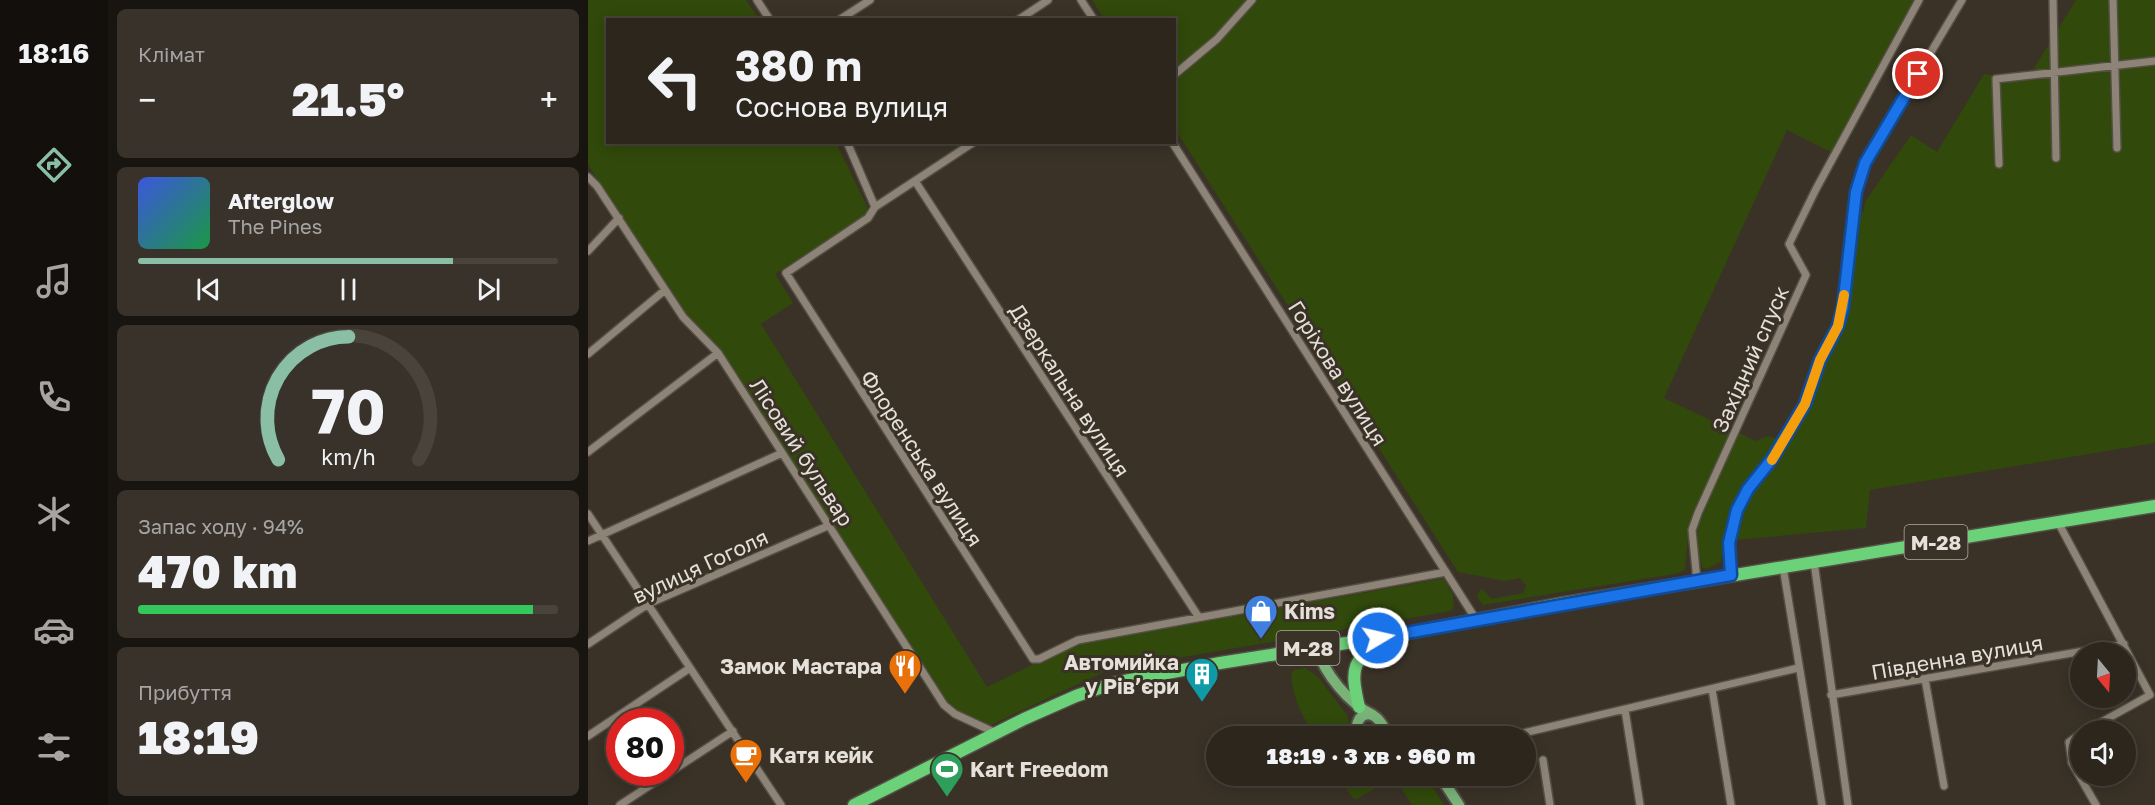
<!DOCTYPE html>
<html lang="uk">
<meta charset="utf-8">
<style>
body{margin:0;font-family:"Golos Text",sans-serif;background:#38322a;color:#f1f3f6;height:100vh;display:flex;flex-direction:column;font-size:22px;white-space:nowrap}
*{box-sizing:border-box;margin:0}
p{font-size:20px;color:#a6a5a4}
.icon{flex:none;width:33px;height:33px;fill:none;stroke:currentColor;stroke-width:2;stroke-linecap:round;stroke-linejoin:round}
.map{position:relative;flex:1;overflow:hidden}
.side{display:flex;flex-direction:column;gap:9px;padding:9px;background:#181510;width:480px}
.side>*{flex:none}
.hud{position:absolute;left:18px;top:18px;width:570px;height:126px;border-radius:0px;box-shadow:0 3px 15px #0003,0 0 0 2px #48433b;background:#2c261d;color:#f1f3f6;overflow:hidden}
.needle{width:39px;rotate:162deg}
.tools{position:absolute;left:1482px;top:642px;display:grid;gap:12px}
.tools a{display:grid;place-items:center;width:66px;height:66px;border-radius:50%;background:#2c261d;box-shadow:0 3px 15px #0003,0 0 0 2px #48433b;font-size:30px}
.speed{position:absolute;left:18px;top:708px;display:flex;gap:12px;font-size:30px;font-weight:700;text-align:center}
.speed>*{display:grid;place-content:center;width:78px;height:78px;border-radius:50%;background:#2c261d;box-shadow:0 3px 15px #0003,0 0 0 2px #48433b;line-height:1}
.speed .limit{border:9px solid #d22;background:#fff;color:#111}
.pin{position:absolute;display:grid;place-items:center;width:51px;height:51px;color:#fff;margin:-26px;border:3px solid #fff;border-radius:50%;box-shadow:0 2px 6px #0007}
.me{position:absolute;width:66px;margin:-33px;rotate:81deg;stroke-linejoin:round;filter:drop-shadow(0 0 4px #0008)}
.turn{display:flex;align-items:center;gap:21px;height:126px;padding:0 30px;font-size:27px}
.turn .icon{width:78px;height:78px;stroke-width:2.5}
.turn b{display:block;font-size:42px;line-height:51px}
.big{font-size:45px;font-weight:800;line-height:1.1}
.side .card{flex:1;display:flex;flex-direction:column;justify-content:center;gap:9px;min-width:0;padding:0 21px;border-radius:9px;background:#38322a}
.side .dial{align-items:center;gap:0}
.dial svg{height:156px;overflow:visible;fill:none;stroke:#48433b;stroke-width:7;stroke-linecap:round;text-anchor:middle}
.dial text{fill:#f1f3f6;stroke:none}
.song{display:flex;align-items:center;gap:18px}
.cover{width:72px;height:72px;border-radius:9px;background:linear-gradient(135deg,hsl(230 70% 55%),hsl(140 70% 35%))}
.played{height:6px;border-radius:3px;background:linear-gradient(90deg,#8abfa5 75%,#48433b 75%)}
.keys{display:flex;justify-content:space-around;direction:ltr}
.heat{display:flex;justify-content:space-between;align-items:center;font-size:33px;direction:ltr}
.charge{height:9px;border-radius:4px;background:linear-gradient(90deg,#34c759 94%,#48433b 0)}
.trip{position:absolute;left:618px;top:726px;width:330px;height:60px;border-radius:30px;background:#2c261d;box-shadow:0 3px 15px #0003,0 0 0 2px #48433b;font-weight:800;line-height:60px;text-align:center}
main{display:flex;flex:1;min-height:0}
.tabs{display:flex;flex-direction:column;width:108px;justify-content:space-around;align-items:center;background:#120f0c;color:#a6a5a4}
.tabs .icon{width:42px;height:42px}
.tabs .active{color:#8abfa5}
.tabs b{font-size:27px;color:#f1f3f6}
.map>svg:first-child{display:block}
.green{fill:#31490b}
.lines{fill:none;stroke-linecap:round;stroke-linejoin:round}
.street-casing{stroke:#544e45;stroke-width:10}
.primary-casing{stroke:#544e45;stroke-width:14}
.highway-casing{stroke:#544e45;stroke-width:15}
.street{stroke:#8d8477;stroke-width:7}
.primary{stroke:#79b378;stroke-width:10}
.highway{stroke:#6bd279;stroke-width:12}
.route-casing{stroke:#114b97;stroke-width:15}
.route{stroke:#1a73e8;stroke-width:10}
.slow{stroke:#f59e0b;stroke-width:10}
.labels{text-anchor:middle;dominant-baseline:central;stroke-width:6;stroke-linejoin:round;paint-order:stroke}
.shield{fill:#3a3227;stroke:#b2aca4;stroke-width:1.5}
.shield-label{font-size:20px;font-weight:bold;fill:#e5e1da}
.street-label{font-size:21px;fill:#e5e1da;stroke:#3a3227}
.poi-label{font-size:21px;font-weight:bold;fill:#e5e1da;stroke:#3a3227;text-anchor:start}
</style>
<main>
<nav class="tabs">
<b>18:16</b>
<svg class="icon active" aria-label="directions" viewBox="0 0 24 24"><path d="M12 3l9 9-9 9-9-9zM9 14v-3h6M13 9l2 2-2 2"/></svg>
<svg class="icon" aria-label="music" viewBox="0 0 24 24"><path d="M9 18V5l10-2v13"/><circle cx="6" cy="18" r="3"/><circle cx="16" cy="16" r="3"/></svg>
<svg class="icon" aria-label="phone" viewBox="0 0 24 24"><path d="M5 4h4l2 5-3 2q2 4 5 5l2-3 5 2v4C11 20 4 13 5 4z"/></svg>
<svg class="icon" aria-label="climate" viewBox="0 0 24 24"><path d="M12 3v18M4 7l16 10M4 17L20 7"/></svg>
<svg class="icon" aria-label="car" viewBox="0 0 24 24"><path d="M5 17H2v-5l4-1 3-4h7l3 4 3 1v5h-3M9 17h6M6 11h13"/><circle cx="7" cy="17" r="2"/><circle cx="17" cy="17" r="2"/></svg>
<svg class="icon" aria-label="filters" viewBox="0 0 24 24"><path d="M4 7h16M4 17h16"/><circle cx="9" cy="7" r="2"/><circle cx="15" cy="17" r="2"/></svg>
</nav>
<section class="side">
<div class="card"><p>Клімат</p>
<div class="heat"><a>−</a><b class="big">21.5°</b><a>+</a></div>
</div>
<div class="card">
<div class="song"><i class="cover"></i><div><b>Afterglow</b><p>The Pines</p></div></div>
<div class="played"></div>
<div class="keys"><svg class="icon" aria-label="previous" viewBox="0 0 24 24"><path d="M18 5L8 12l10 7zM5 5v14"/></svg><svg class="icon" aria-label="pause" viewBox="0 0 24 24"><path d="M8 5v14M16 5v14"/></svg><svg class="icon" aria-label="next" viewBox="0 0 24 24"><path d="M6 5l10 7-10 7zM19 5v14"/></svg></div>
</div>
<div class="card dial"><svg viewBox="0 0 100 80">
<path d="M14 69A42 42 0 1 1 86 69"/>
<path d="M14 69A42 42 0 0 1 50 6" stroke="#8abfa5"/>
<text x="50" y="56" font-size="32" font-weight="700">70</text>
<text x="50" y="72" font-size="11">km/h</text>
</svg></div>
<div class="card"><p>Запас ходу · 94%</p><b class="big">470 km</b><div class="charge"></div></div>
<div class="card"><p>Прибуття</p><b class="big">18:19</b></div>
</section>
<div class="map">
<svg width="1567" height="805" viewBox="0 0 1567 805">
<rect width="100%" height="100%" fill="#3a3227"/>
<path class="green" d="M 0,0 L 158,0 L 171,19 L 20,20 L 20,142 L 248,143 L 279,206 L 279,214 L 187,274 L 205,303 L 173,324 L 399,687 L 483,646 L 852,579 L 856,579 L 865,595 L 866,607 L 863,611 L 520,670 L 401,726 L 361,707 L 132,352 L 100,318 L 0,165 Z
M 504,0 L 1327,0 L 1245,153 L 1199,130 L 1076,398 L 1143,430 L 1101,528 L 1097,569 L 1092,573 L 895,605 L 889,597 L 893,588 L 904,599 L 935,593 L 938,586 L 932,578 L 917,581 L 870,572 L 587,129 L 586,20 L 516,19 Z
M 1488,0 L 1567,0 L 1567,443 L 1282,490 L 1278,528 L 1147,540 L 1149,526 L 1159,498 L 1187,461 L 1220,407 L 1231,365 L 1250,328 L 1267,210 L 1275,212 L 1277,202 L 1323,135 L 1349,152 L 1396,74 L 1439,80 Z
M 1151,433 L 1167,441 L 1180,436 L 1191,439 L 1179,458 L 1157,483 L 1148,501 L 1137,532 L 1133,562 L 1119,569 L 1115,568 L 1109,552 L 1110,525 Z
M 717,668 L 730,677 L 759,715 L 761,722 L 758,736 L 727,736 C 714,716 705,699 703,674 L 706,670 Z
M 750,776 L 798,776 L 799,779 L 797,783 L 768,799 L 764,797 Z
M 806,776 L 838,776 L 856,805 L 824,805 Z"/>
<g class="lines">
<g class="street-casing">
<path id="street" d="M 169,0 L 182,20
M 493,0 L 506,20
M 1465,0 L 1468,158
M 1525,0 L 1529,148
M 251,20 L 282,0
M 430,20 L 460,0
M 586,75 L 629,39 L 664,0
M 259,142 L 287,207
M 386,142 L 287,207 L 280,218 L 198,273 L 445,659 L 451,659 L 490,640 L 858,572
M 584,142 L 889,621
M 1411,164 L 1408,79 L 1567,61
M 0,177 L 9,186 L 95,317 L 130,353 L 356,705 L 367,714 L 408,733
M 327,181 L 610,616
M 0,251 L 31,218
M 0,354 L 77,290
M 0,452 L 130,353
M 0,514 L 193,805
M 1470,522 L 1562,695 L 1499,730
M 0,541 L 194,453
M 1226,562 L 1260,805
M 1195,567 L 1234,805
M 1143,575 L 1141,543 L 1149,510 L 1160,489 L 1184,459 L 1217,404 L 1232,360 L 1250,326 L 1255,307 L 1268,192 L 1277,163 L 1374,0
M 1109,581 L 1104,530 L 1110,513 L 1218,275 L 1201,244 L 1228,189 L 1331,0
M 0,644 L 60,604 L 242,525
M 1337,679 L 1356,786
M 1124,689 L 1143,805
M 1243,695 L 1536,644
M 1037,710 L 1052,805
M 1492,734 L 1481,742 L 1484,763 L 1508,805
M 0,736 L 102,668
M 923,736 L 1210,668
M 955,760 L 962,805
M 32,805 L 145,731"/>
</g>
<g class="primary-casing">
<path id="primary" d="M 728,647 C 737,674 760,703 785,715
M 771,736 C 765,726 772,709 786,716 C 794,720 796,731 802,736
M 852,776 L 871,805"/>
</g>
<g class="highway-casing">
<path id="highway" d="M 771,707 C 762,668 763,658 800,640
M 266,805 L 436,719 L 488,696 L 526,683 L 632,663 L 809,635 L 971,604 L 1567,506"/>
</g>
<use href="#street" class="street"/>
<use href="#primary" class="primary"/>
<use href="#highway" class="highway"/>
</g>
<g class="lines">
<g class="route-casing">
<path id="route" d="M 790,638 L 1143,575 L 1141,543 L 1149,510 L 1160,489 L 1184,459 L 1217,404 L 1232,360 L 1250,326 L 1255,307 L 1268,192 L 1277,163 L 1330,74"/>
</g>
<use href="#route" class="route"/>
<path class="slow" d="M 1184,460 L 1217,404 L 1232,360 L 1250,326 L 1256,295"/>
</g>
<defs>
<g id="shop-pin" transform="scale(1.725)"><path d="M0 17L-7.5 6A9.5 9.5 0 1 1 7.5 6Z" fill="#3f7fe0" stroke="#3a3227"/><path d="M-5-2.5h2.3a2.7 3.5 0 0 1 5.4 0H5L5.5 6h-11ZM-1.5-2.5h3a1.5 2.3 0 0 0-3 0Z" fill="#fff"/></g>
<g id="restaurant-pin" transform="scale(1.725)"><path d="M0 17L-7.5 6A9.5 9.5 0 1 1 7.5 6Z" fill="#e8710a" stroke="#3a3227"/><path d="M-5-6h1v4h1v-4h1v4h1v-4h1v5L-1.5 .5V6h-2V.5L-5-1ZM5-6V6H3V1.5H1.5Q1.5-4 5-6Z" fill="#fff"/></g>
<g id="building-pin" transform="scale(1.725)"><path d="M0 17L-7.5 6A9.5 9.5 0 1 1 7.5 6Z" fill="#0f9aa8" stroke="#3a3227"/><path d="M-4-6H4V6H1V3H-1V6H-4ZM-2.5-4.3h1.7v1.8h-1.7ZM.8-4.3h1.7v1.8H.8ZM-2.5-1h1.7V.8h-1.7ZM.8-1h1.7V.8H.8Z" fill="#fff"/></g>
<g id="cafe-pin" transform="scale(1.725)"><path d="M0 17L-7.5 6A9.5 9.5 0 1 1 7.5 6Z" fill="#e8710a" stroke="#3a3227"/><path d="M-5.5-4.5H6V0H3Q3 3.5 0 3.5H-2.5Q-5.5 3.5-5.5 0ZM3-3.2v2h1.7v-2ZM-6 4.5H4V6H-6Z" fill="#fff"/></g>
<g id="stadium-pin" transform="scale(1.725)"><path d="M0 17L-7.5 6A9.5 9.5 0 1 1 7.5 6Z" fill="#2e9e5b" stroke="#3a3227"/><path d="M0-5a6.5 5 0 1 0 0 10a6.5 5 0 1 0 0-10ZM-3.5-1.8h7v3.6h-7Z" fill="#fff"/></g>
</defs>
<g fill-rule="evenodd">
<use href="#shop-pin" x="673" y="611"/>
<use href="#restaurant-pin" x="317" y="666"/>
<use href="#building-pin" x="614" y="674"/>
<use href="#cafe-pin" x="158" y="755"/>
<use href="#stadium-pin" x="359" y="769"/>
</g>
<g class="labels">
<g class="shield">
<rect x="1316.5" y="525" width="63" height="34" rx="4.5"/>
<rect x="688.5" y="631" width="63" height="34" rx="4.5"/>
</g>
<g class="shield-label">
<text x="1348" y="542">М-28</text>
<text x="720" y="648">М-28</text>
</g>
<g class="street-label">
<text transform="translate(1162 359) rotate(-66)">Західний спуск</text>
<text transform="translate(750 373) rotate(58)">Горіхова вулиця</text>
<text transform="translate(482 390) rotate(57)">Дзеркальна вулиця</text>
<text transform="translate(214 452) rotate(57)">Лісовий бульвар</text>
<text transform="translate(334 458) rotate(57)">Флоренська вулиця</text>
<text transform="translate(112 566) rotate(-25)">вулиця Гоголя</text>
<text transform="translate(1369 657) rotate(-10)">Південна вулиця</text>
</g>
<g class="poi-label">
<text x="696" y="611">Kims</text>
<text x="591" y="662" text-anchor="end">Автомийка<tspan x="591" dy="24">у Рівʼєри</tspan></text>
<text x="294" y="666" text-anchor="end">Замок Мастара</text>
<text x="181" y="755">Катя кейк</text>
<text x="382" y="769">Kart Freedom</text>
</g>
</g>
</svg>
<div class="tools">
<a><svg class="needle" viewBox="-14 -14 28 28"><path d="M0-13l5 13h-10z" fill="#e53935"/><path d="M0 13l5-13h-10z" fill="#a6a5a4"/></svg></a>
<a><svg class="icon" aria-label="sound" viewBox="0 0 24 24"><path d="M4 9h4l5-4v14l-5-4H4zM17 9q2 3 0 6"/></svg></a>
</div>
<div class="speed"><div class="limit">80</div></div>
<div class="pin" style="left:1330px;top:74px;background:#d93025"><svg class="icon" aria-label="arrive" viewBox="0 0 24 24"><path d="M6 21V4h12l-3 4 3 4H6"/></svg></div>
<svg class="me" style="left:790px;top:638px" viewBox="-20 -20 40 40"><circle r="17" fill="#1a73e8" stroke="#fff" stroke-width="3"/><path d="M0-11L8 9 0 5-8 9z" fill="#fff"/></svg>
<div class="trip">18:19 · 3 хв · 960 m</div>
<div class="hud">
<div class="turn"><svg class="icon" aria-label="left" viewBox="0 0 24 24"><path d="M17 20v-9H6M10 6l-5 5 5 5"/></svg><div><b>380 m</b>Соснова вулиця</div></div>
</div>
</div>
</main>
